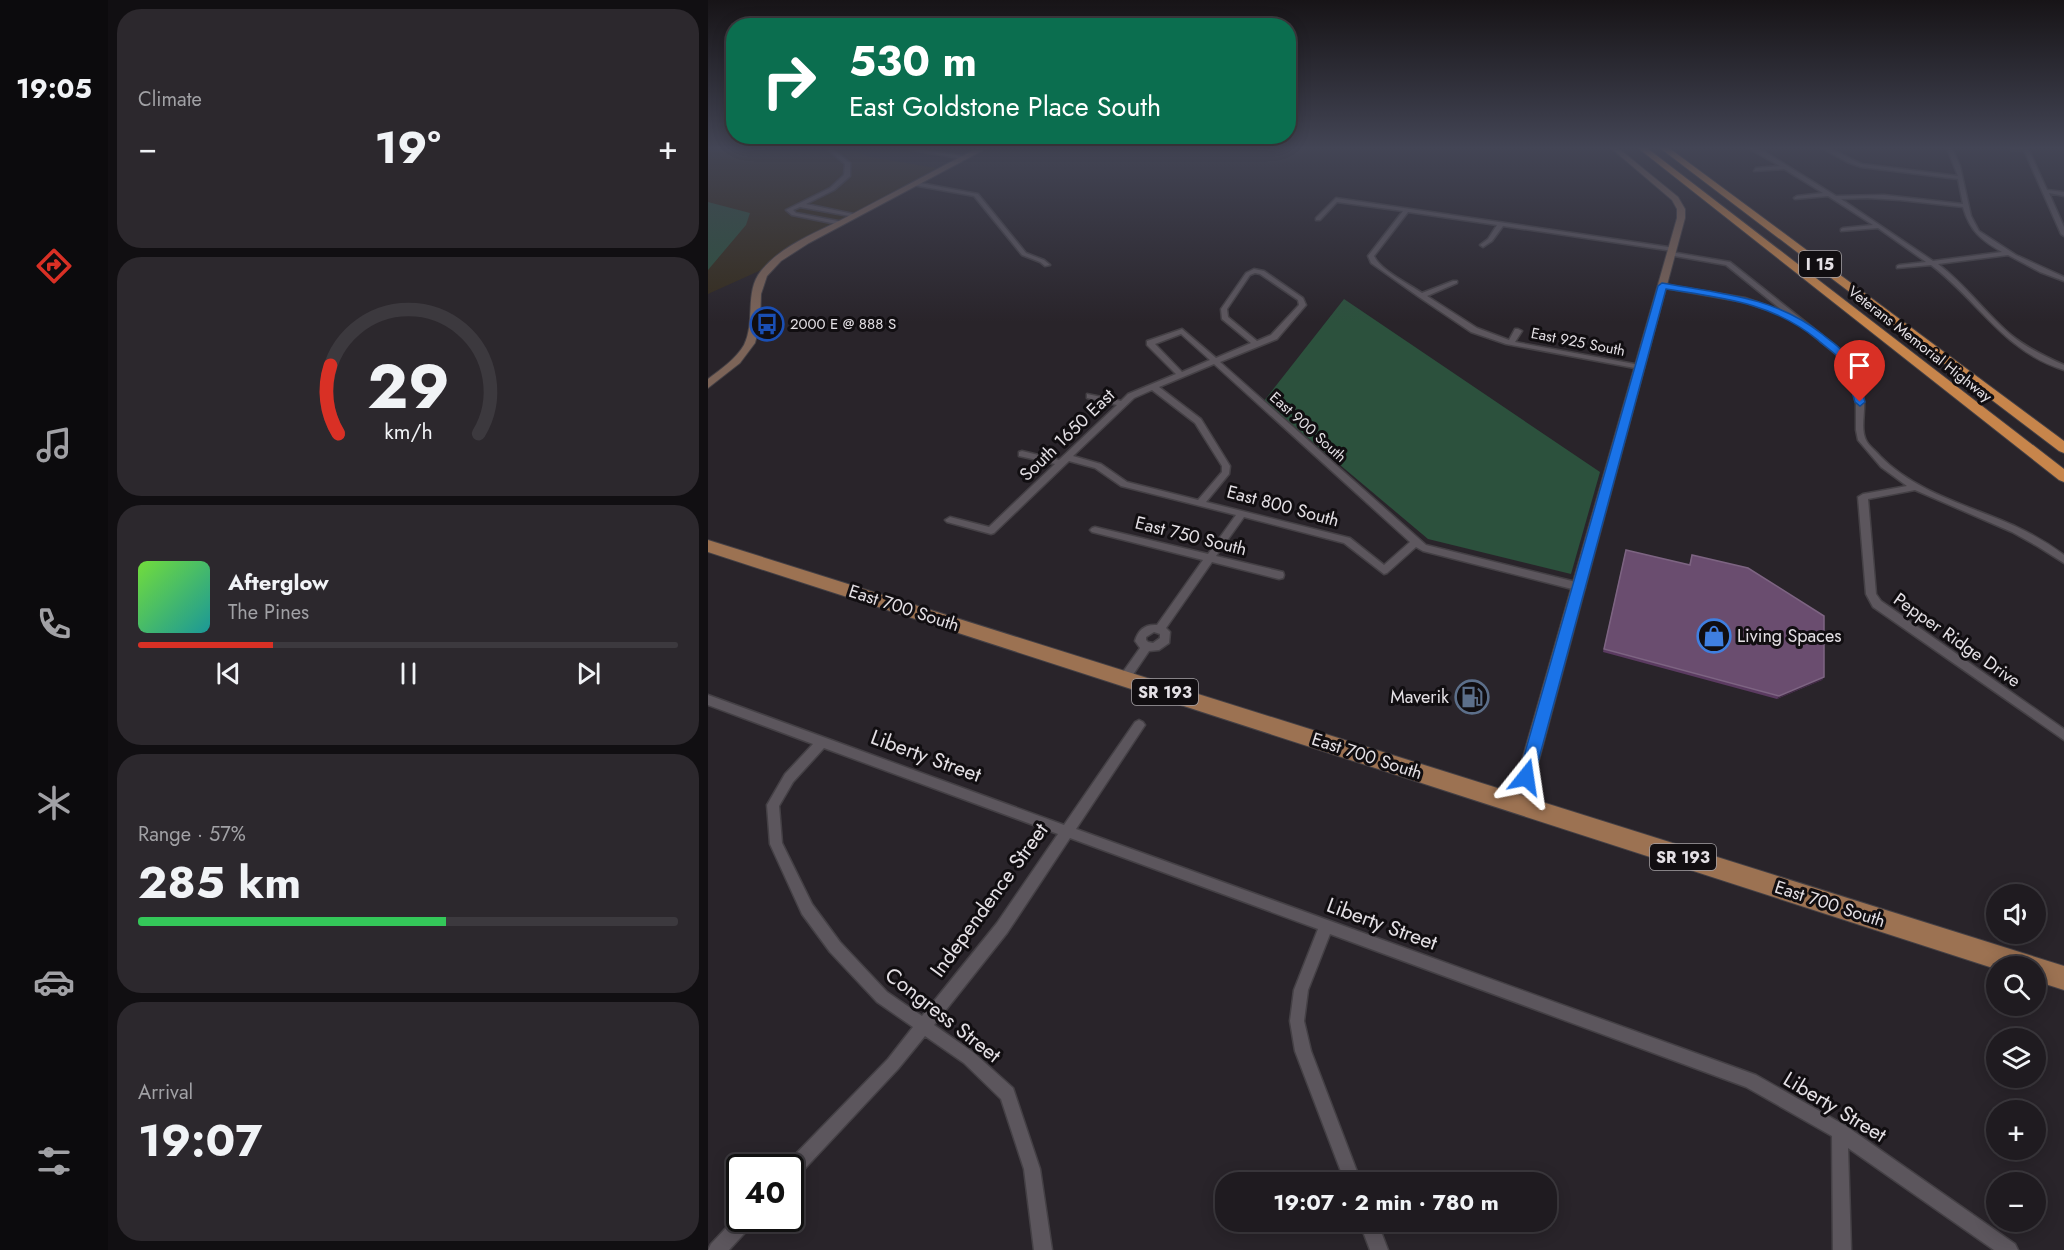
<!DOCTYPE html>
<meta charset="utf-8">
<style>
body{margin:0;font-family:Jost,sans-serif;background:#2c282d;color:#f1f3f6;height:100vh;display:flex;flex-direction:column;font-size:22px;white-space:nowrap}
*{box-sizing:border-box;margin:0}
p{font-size:20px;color:#a1a1a5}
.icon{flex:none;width:33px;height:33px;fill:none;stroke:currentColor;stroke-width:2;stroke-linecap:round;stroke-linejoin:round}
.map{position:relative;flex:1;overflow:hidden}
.sheet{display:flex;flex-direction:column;gap:9px;padding:9px;background:#110f12;width:600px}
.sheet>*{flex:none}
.top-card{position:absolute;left:18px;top:18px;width:570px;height:126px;border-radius:24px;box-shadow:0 3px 15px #0003,0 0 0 2px #3c393e;background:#0b6e4f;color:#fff;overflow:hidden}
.tools{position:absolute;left:1278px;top:884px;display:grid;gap:12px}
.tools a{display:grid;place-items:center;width:60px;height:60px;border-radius:50%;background:#1f1b20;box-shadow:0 3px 15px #0003,0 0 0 2px #3c393e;font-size:30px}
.speed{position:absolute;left:18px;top:1154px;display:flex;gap:12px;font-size:30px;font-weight:700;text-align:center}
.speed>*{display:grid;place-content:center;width:78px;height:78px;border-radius:50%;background:#1f1b20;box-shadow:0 3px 15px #0003,0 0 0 2px #3c393e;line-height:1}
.speed .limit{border:3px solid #111;border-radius:9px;background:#fff;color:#111}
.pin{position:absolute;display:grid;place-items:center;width:51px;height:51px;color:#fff;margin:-62px -26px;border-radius:50% 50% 50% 0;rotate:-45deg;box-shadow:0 0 6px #0007}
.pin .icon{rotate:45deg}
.me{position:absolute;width:66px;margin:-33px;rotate:15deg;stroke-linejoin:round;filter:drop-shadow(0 0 4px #0008)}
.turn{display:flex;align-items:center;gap:21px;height:126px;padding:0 24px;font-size:27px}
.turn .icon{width:78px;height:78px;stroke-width:2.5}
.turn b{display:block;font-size:42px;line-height:51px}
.big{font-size:45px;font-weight:700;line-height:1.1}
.sheet .card{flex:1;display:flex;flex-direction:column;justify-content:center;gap:9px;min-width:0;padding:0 21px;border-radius:24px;background:#2c282d}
.sheet .dial{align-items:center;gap:0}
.dial svg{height:156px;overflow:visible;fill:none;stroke:#3c393e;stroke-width:7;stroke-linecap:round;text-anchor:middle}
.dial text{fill:#f1f3f6;stroke:none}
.song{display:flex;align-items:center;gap:18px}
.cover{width:72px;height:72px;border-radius:9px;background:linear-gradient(135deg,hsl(100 70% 55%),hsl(180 70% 35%))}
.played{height:6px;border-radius:3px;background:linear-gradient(90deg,#d93025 25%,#3c393e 25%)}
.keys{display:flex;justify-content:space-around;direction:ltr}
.heat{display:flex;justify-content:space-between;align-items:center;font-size:33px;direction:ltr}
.charge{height:9px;border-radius:4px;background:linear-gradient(90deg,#34c759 57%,#3c393e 0)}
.trip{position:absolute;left:507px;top:1172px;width:342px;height:60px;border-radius:24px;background:#1f1b20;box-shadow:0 3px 15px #0003,0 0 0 2px #3c393e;font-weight:700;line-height:60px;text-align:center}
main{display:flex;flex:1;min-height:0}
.tabs{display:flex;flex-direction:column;width:108px;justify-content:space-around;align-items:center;background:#0c0b0d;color:#a1a1a5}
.tabs .icon{width:42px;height:42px}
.tabs .active{color:#d93025}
.tabs b{font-size:27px;color:#f1f3f6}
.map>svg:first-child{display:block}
.education{fill:#352c1c}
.green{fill:#2c513d}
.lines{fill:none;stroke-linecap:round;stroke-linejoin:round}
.street-casing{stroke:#444045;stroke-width:3}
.secondary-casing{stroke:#444045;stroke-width:2}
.primary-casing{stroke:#444045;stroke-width:2}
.highway-casing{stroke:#444045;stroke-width:2}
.street{fill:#5c565d;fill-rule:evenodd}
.secondary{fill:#7c6458;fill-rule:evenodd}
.primary{fill:#9c7252;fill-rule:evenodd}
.highway{fill:#c7854b;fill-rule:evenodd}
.wall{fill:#5b3b61}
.shaded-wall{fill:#412b45}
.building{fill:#6a4d6f;stroke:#7d6482;stroke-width:1.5}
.route{fill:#1a73e8;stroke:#114b97;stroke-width:1.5}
.labels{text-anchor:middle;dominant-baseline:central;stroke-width:6;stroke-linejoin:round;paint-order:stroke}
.far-poi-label{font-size:15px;fill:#e4e0e5;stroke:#110e11;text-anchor:start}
.far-street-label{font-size:15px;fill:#e4e0e5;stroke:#110e11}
.shield{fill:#110e11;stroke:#a5a1a5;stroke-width:1.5}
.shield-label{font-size:16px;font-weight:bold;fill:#e4e0e5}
.street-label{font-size:18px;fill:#e4e0e5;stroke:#110e11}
.poi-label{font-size:18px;fill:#e4e0e5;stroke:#110e11;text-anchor:start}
.near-street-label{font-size:21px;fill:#e4e0e5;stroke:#110e11}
</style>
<main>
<nav class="tabs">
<b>19:05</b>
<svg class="icon active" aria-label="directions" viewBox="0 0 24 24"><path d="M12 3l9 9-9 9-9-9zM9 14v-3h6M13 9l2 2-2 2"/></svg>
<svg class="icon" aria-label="music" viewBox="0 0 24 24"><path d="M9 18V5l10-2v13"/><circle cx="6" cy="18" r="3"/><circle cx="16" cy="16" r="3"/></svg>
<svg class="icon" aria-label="phone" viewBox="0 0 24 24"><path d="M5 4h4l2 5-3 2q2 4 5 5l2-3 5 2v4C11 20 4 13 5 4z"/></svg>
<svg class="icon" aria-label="climate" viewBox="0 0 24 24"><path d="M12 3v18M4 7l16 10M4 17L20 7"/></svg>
<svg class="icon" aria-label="car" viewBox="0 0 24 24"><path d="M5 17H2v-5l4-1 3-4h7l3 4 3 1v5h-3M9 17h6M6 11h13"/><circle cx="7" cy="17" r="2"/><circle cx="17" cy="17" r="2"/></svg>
<svg class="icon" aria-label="filters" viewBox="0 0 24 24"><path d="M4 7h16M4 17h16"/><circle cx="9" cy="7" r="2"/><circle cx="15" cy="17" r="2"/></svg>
</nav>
<section class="sheet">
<div class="card"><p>Climate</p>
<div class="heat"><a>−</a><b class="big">19°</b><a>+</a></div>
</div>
<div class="card dial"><svg viewBox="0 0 100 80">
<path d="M14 69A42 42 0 1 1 86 69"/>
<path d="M14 69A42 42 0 0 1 10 34" stroke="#d93025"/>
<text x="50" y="56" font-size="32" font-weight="700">29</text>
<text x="50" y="72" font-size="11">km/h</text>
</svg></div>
<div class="card">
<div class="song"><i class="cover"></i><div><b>Afterglow</b><p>The Pines</p></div></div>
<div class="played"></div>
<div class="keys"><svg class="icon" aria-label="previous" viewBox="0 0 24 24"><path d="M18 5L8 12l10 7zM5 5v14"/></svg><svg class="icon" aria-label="pause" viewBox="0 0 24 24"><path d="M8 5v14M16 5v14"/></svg><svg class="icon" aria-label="next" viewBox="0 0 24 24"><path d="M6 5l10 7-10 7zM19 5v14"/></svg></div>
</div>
<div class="card"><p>Range · 57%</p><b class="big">285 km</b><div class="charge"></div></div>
<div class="card"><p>Arrival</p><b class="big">19:07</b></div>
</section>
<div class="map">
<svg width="1356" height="1250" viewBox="0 0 1356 1250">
<rect width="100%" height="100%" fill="#29242a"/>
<path class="education" d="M 0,148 L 142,148 L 162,157 L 234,169 L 100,240 L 62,266 L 0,294 Z"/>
<path class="green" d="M 0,202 L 42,213 L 38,225 L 0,270 Z
M 636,299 L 892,472 L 863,574 L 720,539 L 556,401 Z"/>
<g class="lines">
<g class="street-casing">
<path id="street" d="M 118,148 L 123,148 L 142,163 L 142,176 L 126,190 L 98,204 L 150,215 L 147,217 L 92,207 L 85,210 L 88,213 L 135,222 L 135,224 L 133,225 L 84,215 L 78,210 L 122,188 L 136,175 L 137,164 Z
M 193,148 L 203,148 L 260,157 L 257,159 Z
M 1040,148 L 1046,148 L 1057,152 L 1128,196 L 1176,195 L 1255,204 L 1250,179 L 1153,167 L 1139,162 L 1114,148 C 1126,147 1142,160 1154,164 L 1250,176 L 1239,148 L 1244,148 L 1252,166 L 1263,216 L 1271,231 L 1308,255 L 1356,277 L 1356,281 L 1332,272 L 1300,255 L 1230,264 C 1258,285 1277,313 1303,335 C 1319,348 1338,357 1356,365 L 1356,370 C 1295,351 1271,301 1223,265 L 1189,268 L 1189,266 L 1191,265 L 1218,262 L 1170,228 L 1133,231 L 1133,229 L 1135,228 L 1165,225 L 1120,196 L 1087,199 L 1086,198 L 1089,196 L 1115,193 L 1076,169 L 1046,171 L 1048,168 L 1072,166 ZM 1159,198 L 1192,200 L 1255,207 C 1262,231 1273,240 1294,252 L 1225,261 L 1133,199 Z
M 1301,148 L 1320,148 L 1339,190 L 1356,192 L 1356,196 L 1341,193 L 1356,227 L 1356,236 L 1353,234 L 1316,150 L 1303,150 Z
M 207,182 L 270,194 L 318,253 L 336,260 L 342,265 L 337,266 L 332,262 L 314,255 L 266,196 L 205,185 L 205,183 Z
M 628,198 L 967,248 L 967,250 L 965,251 L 795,226 L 784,241 L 775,247 L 772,245 L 780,239 L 789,225 L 700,212 L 666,256 C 672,270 701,284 714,293 L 745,281 L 749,281 L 749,283 L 719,296 L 769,328 L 801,340 L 807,329 L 810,329 L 814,331 L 807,342 L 932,365 L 936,367 L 932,369 L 798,344 L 763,332 L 711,297 L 663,263 L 660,256 L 695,211 L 629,202 L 612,220 L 608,220 L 608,218 Z
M 963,252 L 1022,262 L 1134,351 C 1143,367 1153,383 1156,401 C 1157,414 1152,431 1159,442 C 1162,447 1168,451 1172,456 C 1208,493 1263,506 1309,527 C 1326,535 1341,544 1356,555 L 1356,563 L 1329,546 L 1304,532 L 1207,490 L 1160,499 L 1168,594 L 1173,601 L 1356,729 L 1356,740 L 1165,607 L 1158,594 L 1150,497 L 1155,494 L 1199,486 L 1173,467 L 1150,440 L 1148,430 L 1148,404 L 1145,390 L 1138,371 L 1128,354 L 1080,315 L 1075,315 L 1036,302 L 952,287 L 952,285 L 954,284 L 1037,298 L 1075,311 L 1018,265 L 961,255 L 960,254 Z
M 546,269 L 556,271 L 595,298 L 598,305 L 569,339 L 512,362 L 718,545 L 872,583 L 877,587 L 876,590 L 872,591 L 715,551 L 708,547 L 679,573 L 676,574 L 636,543 L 536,517 L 508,556 L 575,572 L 576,575 L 575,578 L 571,579 L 504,562 L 458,628 L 462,632 L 461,643 L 451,650 L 441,651 L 420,682 L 416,684 L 412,682 L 410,679 L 432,648 L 427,641 C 430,630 437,624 449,625 L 495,560 L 384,532 L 382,530 L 384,528 L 387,527 L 500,554 L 528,515 L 413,486 L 387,468 L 361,461 L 286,533 L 283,534 L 239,522 L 237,520 L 242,517 L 281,527 L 347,464 L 311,456 L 311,452 L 314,451 L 351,460 L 409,405 L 379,398 L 379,394 L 413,401 L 420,394 L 468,374 L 439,345 L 439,341 L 474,329 L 508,358 L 543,343 L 514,319 L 513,309 L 538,273 ZM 547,273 L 552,274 L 590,300 L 591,305 L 563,335 L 549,341 L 520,317 L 519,309 L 542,275 ZM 473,334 L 502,360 L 474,372 L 447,344 ZM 506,364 L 702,542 L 676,565 L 642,538 L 498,502 L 521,474 L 522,466 L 493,419 L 451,387 ZM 444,390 L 487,423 L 514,466 L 514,472 L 490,500 L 419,482 L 393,464 L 365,456 L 426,398 ZM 446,632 L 452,634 L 452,638 L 445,643 L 440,642 L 438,640 L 438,637 Z
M 0,695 L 356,825 L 427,722 L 431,720 L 435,722 L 437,725 L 435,728 L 368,829 L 1048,1075 L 1138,1126 L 1307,1244 L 1310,1250 L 1286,1250 L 1140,1148 L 1143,1250 L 1125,1250 L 1124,1136 L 1038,1087 L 622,934 L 600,990 L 596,1021 L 603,1051 L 653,1182 L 637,1182 L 587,1051 L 582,1021 L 586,990 L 610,929 L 362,838 L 299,933 L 226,1025 L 266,1053 L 305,1088 L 332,1169 L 344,1250 L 326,1250 L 316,1169 L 293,1099 L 256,1063 L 217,1036 L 190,1069 L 88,1178 L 82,1180 L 82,1167 L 76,1166 L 180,1059 L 205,1027 L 169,1002 L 122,952 L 94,914 L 62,844 L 59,805 L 77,774 L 105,744 L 0,705 ZM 116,748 L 350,834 L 289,923 L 214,1016 L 179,992 L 132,942 L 104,904 L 74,843 L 71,806 L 85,782 Z
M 32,1213 L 32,1218 L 48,1218 L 45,1224 L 21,1250 L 0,1250 L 3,1244 Z
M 651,1221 L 669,1221 L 680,1250 L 662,1250 Z"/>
</g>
<g class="secondary-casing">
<path id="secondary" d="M 270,148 L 279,148 L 101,243 L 73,261 L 59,276 L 53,294 L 52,323 L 47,343 L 32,363 L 0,388 L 0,379 C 13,369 28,359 36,345 C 48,321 36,292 53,271 C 73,246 105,234 133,220 C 179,196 225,171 270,148 Z
M 903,148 L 910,148 L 970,197 L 977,209 L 977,218 L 819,805 L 816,811 L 810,813 L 804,811 L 801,805 L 969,218 L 969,209 L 964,200 Z"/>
</g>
<g class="primary-casing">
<path id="primary" d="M 0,540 L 1356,966 L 1356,990 L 1328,981 L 1328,966 L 1288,966 L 1288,969 L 0,552 Z"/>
</g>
<g class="highway-casing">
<path id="highway" d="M 930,148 L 939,148 L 1356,469 L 1356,482 L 1351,480 Z
M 952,148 L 961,148 L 1356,441 L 1356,453 L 1351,451 Z"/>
</g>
<use href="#street" class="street"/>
<use href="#secondary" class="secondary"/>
<use href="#primary" class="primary"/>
<use href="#highway" class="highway"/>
</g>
<path class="wall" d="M 917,553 L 981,565 L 984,555 L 1116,677 L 1114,680 L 1069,699 L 895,652 Z"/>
<path class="shaded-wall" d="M 1116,677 L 1114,680 L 1069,699 L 1071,696 Z"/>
<path class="building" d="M 918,550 L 982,565 L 984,555 L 1040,568 L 1116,616 L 1116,677 L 1071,696 L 896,649 Z"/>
<linearGradient id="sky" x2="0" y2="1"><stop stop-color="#171417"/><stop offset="0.46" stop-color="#434555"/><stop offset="1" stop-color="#434555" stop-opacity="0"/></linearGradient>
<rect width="1356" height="322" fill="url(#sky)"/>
<path class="route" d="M 954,283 C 1011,293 1068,297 1114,334 C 1121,340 1130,345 1135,352 C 1147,366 1152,385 1157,402 L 1152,406 L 1147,402 C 1142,386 1139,368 1128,355 C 1123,350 1115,345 1110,340 C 1063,302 1015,298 958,289 L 826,777 L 824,782 L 818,784 L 812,782 L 810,777 L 950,286 Z"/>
<defs>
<g id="bus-ring" transform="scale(1.725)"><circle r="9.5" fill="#110e11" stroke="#1a4fb4" stroke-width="1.5"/><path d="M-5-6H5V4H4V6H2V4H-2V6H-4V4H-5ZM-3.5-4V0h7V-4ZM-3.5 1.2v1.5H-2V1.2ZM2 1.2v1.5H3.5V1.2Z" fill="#1a4fb4"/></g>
<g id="shop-ring" transform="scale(1.725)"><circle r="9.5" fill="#110e11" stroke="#3f7fe0" stroke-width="1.5"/><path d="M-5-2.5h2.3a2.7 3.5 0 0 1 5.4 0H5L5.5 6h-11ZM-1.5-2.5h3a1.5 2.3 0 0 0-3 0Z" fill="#3f7fe0"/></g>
<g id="fuel-ring" transform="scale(1.725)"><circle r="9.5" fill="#110e11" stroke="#5c6f8a" stroke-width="1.5"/><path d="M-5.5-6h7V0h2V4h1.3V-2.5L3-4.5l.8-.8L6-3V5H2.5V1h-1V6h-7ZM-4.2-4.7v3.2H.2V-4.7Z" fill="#5c6f8a"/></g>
</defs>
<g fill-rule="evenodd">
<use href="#bus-ring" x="59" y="324"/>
<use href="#shop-ring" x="1006" y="636"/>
<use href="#fuel-ring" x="764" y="697"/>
</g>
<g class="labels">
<g class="far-poi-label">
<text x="82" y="324">2000 E @ 888 S</text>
</g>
<g class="far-street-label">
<text transform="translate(870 342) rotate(11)">East 925 South</text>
<text transform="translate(1212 344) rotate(38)">Veterans Memorial Highway</text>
<text transform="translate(600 427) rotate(42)">East 900 South</text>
</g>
<g class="shield">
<rect x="1091" y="251" width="42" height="26" rx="4.5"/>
<rect x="424" y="679" width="66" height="26" rx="4.5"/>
<rect x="942" y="844" width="66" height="26" rx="4.5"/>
</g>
<g class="shield-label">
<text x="1112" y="264">I 15</text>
<text x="457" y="692">SR 193</text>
<text x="975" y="857">SR 193</text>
</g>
<g class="street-label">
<text transform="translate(359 435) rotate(-44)">South 1650 East</text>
<text transform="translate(575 506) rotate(15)">East 800 South</text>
<text transform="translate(483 536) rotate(14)">East 750 South</text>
<text transform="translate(196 608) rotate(18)">East 700 South</text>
<text transform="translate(1249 640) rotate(35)">Pepper Ridge Drive</text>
<text transform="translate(659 756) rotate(18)">East 700 South</text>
<text transform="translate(1122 904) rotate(18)">East 700 South</text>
</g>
<g class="poi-label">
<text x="1029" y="636">Living Spaces</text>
<text x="741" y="697" text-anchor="end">Maverik</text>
</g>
<g class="near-street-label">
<text transform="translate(218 756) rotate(20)">Liberty Street</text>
<text transform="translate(281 900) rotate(-54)">Independence Street</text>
<text transform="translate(674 924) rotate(20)">Liberty Street</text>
<text transform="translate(235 1015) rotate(38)">Congress Street</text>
<text transform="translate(1127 1107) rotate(31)">Liberty Street</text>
</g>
</g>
</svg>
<div class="tools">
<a><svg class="icon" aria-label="sound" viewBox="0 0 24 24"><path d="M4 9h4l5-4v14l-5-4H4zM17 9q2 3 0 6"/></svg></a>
<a><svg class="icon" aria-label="search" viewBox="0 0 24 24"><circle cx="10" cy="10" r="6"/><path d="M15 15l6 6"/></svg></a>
<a><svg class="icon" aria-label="layers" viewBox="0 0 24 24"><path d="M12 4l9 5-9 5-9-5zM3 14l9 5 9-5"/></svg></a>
<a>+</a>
<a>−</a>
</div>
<div class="speed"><div class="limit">40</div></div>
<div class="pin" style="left:1152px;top:402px;background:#d93025"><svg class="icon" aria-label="arrive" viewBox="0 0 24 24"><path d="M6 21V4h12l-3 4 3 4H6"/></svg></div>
<svg class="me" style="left:818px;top:777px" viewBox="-20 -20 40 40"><path d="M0-17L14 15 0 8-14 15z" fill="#1a73e8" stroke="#fff" stroke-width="4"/></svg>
<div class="trip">19:07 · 2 min · 780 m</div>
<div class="top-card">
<div class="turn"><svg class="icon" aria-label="right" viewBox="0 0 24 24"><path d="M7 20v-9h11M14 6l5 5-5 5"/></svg><div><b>530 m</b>East Goldstone Place South</div></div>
</div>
</div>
</main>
